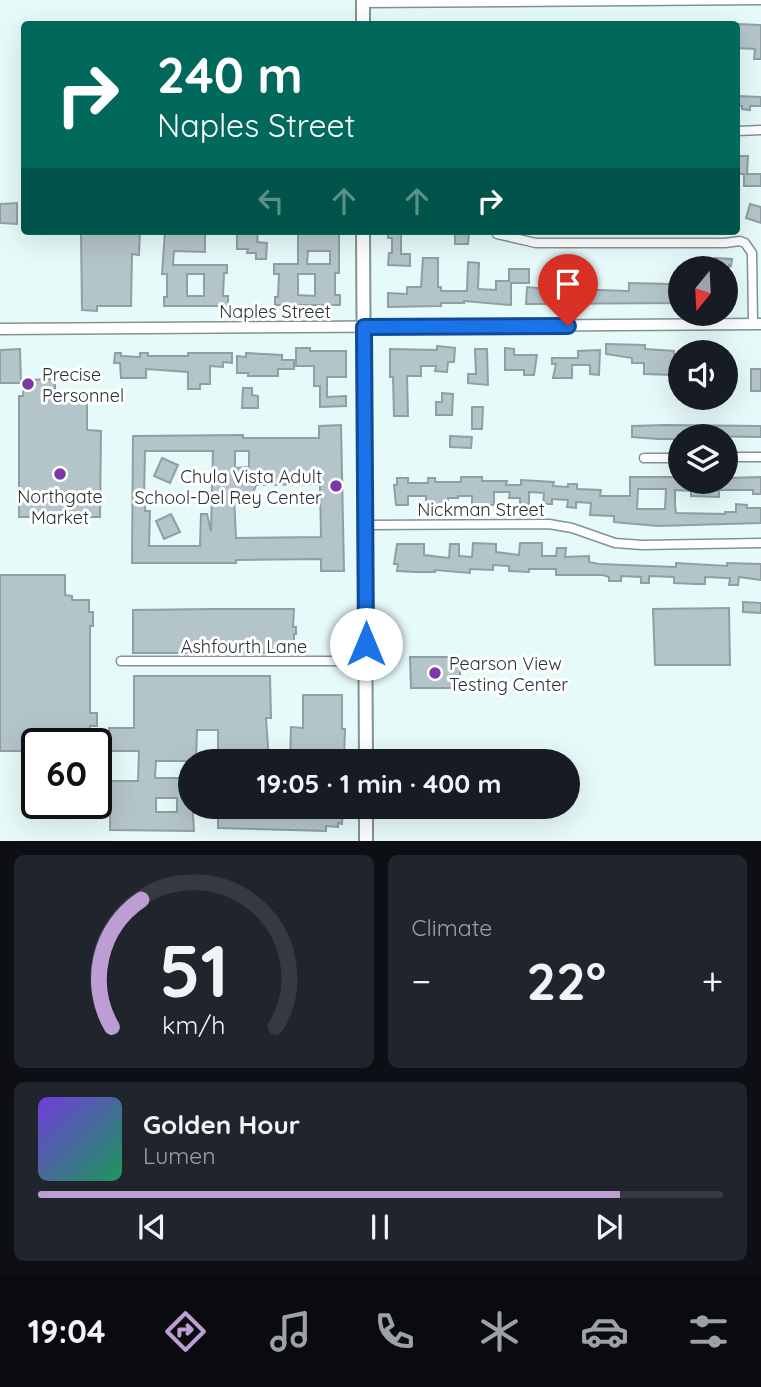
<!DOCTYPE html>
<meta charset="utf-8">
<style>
body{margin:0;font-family:Quicksand,sans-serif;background:#20242c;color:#f1f3f6;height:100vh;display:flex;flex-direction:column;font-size:26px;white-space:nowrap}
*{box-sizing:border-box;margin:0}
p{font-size:23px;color:#9ea1a6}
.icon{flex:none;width:38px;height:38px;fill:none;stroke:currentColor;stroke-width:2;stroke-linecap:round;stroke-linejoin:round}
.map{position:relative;height:841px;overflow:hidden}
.side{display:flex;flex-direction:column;gap:14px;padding:14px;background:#0d0f14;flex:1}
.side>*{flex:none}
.hud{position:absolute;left:21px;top:21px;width:719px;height:214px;border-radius:7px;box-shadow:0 7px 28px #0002;background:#00695c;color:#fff;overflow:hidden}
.needle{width:46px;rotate:198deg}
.controls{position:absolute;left:668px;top:256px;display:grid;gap:14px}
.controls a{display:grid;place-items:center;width:70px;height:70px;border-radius:50%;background:#171b24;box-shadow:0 7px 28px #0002;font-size:35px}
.speed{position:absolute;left:21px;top:728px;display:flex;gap:14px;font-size:35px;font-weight:700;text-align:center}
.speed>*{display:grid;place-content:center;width:91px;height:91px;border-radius:50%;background:#171b24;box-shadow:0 7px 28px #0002;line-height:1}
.speed .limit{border:4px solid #111;border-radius:10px;background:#fff;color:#111}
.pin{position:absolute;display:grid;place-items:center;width:60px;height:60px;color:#fff;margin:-72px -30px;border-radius:50% 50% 50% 0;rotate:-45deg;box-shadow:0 0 7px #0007}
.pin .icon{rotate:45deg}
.me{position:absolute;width:77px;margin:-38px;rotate:0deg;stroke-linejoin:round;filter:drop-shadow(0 0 5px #0008)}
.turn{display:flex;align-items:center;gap:24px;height:147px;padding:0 21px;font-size:32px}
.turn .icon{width:91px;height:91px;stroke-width:2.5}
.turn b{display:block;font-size:49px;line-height:60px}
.lanes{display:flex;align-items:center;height:66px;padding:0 21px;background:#0003;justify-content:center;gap:35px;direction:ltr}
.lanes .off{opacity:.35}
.big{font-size:52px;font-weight:700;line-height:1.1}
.side .tile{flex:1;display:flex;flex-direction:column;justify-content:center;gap:10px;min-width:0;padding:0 24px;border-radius:10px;background:#20242c}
.side .dial{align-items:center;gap:0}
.dial svg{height:182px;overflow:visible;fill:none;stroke:#363941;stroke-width:7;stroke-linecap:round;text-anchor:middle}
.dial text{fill:#f1f3f6;stroke:none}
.song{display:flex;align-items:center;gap:21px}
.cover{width:84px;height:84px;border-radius:10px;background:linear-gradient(135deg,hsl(260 70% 55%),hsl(150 70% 35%))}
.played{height:7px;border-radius:4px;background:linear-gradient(90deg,#bc9ed4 85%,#363941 85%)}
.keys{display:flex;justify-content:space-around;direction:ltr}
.heat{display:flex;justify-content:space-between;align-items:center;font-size:38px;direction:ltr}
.side .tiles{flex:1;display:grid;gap:14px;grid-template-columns:1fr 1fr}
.tile:last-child{grid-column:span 2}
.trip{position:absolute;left:178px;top:749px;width:402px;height:70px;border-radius:35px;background:#171b24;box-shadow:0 7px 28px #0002;font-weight:700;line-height:70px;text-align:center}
.tab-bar{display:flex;height:112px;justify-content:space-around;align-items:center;background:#090b0e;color:#9ea1a6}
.tab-bar .icon{width:49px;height:49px}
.tab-bar .on{color:#bc9ed4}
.tab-bar b{font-size:32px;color:#f1f3f6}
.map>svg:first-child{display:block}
.building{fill:#b4c5ca;stroke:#8f9fa4;stroke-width:2;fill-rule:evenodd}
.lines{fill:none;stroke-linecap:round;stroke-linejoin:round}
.minor-casing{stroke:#829393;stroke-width:11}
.tertiary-casing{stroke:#829393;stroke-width:13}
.primary-casing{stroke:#829393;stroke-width:16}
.minor{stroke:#fff;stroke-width:8}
.tertiary{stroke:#fff;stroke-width:10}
.primary{stroke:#fff;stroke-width:12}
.route-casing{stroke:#114b97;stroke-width:18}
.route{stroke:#1a73e8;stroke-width:12}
.poi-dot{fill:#7c37aa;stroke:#fff;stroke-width:2.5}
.labels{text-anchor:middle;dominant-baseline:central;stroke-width:6;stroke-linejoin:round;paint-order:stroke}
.street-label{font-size:18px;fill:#2b3232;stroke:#fff}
.poi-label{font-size:18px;fill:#2b3232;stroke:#fff;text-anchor:start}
</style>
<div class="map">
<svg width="761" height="841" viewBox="0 0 761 841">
<rect width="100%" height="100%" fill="#e7fafa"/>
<path class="building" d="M 737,24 L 761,25 L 761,59 L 754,59 L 755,49 L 737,48 Z
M 737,96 L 761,97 L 761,106 L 750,106 L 750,110 L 742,109 L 742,106 L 737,106 Z
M 737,156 L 748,156 L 747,174 L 761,174 L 761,186 L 744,186 L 744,174 L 737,174 Z
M 17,203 L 17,224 L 0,223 L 0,204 Z
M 750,204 L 761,207 L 761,223 L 746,218 Z
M 105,231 L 140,231 L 139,255 L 132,254 L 131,306 L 97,306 L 97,311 L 82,310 L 81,233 L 105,234 Z
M 165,231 L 205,231 L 205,252 L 174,251 L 173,265 L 227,265 L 227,273 L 224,273 L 223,296 L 228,296 L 228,306 L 164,306 L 164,297 L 167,297 L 167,274 L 162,274 ZM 187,274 L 204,274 L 204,296 L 187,296 Z
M 298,231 L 339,231 L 339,273 L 335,273 L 335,295 L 340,295 L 340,305 L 275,305 L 275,297 L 278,297 L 279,274 L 274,274 L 274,264 L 298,264 ZM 308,251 L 330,251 L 330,264 L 307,264 ZM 298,274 L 315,274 L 315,296 L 298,295 Z
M 388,231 L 401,231 L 401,254 L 410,254 L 410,266 L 388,265 L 389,253 L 392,253 L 392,238 L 388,238 Z
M 455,231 L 469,231 L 468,244 L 455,244 Z
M 237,232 L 258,232 L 257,242 L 267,243 L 266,259 L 256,259 L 256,253 L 247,253 L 248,249 L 237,249 Z
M 423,258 L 438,258 L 438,287 L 441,287 L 441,291 L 467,291 L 468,262 L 479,263 L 478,289 L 496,290 L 496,281 L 509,281 L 509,269 L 529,269 L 529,283 L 511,283 L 511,305 L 464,301 L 464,303 L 441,303 L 441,306 L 388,307 L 388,293 L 407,294 L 407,287 L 421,287 Z
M 715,258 L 732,259 L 731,266 L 729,265 L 729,268 L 715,268 Z
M 560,266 L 569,266 L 569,289 L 629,291 L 629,283 L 671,284 L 670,292 L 681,292 L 681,303 L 526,304 L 527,287 L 547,289 L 547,283 L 560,283 Z
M 606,344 L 645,345 L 645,349 L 674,351 L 674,354 L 681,354 L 681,365 L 674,365 L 674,375 L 644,374 L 644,363 L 632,363 L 632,358 L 606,354 Z
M 437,346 L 455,348 L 454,362 L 448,362 L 447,372 L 435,371 L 436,366 L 421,366 L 421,376 L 407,376 L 408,416 L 394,416 L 393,377 L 390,377 L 390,349 L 437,350 Z
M 296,348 L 310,348 L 310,351 L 346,351 L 346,377 L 327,377 L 327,397 L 346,396 L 346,406 L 320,407 L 320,386 L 314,386 L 314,366 L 296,366 Z
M 505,348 L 514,349 L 514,355 L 537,355 L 534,375 L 524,375 L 524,370 L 505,370 Z
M 20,349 L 21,383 L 0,383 L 0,350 Z
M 475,349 L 487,349 L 488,385 L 468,383 L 468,374 L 476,374 Z
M 600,350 L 599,375 L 590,374 L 590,365 L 572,365 L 572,378 L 553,378 L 556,364 L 552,364 L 552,358 L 578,358 L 578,351 Z
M 115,353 L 121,353 L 121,356 L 140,357 L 140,353 L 148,353 L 148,356 L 188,356 L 188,353 L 232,353 L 232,363 L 223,362 L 223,367 L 210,366 L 210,384 L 200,384 L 200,389 L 188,389 L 188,372 L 146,369 L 146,378 L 121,378 L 120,363 L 114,363 Z
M 246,353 L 282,355 L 282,360 L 294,360 L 294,369 L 278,369 L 278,376 L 248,376 L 248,373 L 237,373 L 237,356 L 246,357 Z
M 751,369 L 761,369 L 761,391 L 751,391 Z
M 55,379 L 55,396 L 87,396 L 87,430 L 101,431 L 100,517 L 19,517 L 19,396 L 23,396 L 24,380 Z
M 243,388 L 252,388 L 252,395 L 258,396 L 258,408 L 242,408 Z
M 442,393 L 453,394 L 452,415 L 436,415 L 436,402 L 442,402 Z
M 472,407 L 483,407 L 482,429 L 472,429 Z
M 341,425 L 344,571 L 321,571 L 321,559 L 236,560 L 236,563 L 132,563 L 133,436 L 243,435 L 243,438 L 319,438 L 319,426 ZM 145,451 L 213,451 L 211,531 L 207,514 L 201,514 L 200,546 L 149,546 L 150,511 L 145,511 L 146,494 L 144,498 ZM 235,451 L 249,451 L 249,467 L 235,468 ZM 320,484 L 321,537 L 236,538 L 234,495 L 250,501 L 256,485 Z
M 665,425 L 761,426 L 761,437 L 681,436 L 681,439 L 658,439 L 632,437 L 632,426 Z
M 450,436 L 472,437 L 471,448 L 450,447 Z
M 162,458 L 178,465 L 170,483 L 154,476 Z
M 461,477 L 482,477 L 482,481 L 507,481 L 506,485 L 521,485 L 521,480 L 554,482 L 553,486 L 568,487 L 568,484 L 577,484 L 577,489 L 601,490 L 600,496 L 630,496 L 630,477 L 681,477 L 681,481 L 726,481 L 726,478 L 761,477 L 761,494 L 753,494 L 753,490 L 719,490 L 719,497 L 691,496 L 691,491 L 675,490 L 675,505 L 676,513 L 725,514 L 725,512 L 736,512 L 736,504 L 747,505 L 747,508 L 761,508 L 761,523 L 658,526 L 614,522 L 614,516 L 590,515 L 591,503 L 576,502 L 576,508 L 567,507 L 568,500 L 552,499 L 552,504 L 543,504 L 544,493 L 529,492 L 529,504 L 520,504 L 520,498 L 509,498 L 510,492 L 494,492 L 494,505 L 472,505 L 472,496 L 458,496 L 458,498 L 448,498 L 448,505 L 426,505 L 426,496 L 408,496 L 408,505 L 396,505 L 394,485 L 397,485 L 397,478 L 408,478 L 408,483 L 428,483 L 428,478 L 435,478 L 435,482 L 461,482 ZM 638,489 L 666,489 L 665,509 L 637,509 Z
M 171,514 L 180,532 L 164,539 L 156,521 Z
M 473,543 L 496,544 L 496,552 L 519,555 L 520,543 L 542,543 L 542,556 L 556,556 L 557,548 L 566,548 L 565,557 L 589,556 L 589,562 L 599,564 L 676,567 L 676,563 L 727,566 L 727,563 L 761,564 L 761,580 L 739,577 L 738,585 L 729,585 L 730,578 L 727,578 L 705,577 L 705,584 L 696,584 L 674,583 L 674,577 L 649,576 L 649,583 L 641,583 L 641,577 L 621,576 L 621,581 L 609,581 L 609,577 L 603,575 L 556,575 L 556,569 L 529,569 L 529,572 L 509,571 L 509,566 L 493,565 L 493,570 L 470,569 L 470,573 L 435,570 L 435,572 L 415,572 L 397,571 L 398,564 L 394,564 L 397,544 L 424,544 L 424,555 L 449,558 L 450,544 L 459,544 L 459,556 L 472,557 Z
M 0,575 L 65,575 L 65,595 L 72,596 L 72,600 L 89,600 L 89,612 L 93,612 L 93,626 L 90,626 L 90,713 L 97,713 L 97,726 L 90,726 L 90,744 L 37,744 L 37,766 L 27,766 L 27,751 L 0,751 Z
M 743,602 L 761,603 L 761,613 L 743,612 Z
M 729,608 L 730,665 L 655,665 L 653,609 Z
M 212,609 L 294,609 L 293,627 L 296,627 L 296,634 L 294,634 L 294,653 L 133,653 L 133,610 Z
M 410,657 L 460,657 L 460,688 L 411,688 Z
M 134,676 L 270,676 L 271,718 L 266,718 L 269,761 L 218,761 L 218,730 L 197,730 L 196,761 L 156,761 L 155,778 L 191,778 L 194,831 L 110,830 L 110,781 L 138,781 L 139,751 L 109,751 L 109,728 L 134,728 ZM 156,798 L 177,798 L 177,812 L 156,812 Z
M 303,695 L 342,695 L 342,729 L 345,729 L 344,758 L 312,757 L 312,761 L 290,761 L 291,727 L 303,728 Z
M 218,807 L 312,807 L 312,809 L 343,810 L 342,824 L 338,823 L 338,827 L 326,826 L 326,831 L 218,828 Z"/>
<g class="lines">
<g class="minor-casing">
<path id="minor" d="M 363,3 L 761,0
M 737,131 L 761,130
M 497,234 L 536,243 L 725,243 L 740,241 L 745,243 L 752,253 L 753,324
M 726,457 L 761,457
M 644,458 L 681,458
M 366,525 L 549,524 L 572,528 L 615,543 L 642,545 L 761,543
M 121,661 L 366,661"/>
</g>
<g class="tertiary-casing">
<path id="tertiary" d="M 0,329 L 761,324"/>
</g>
<g class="primary-casing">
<path id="primary" d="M 363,0 L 363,24
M 363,231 L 366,761
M 366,841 L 366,807"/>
</g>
<use href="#minor" class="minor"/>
<use href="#tertiary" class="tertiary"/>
<use href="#primary" class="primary"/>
</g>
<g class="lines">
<g class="route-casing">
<path id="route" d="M 366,644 L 364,327 L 568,326"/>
</g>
<use href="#route" class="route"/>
</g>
<g class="poi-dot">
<circle cx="28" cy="384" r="7"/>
<circle cx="60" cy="474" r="7"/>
<circle cx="336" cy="486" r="7"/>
<circle cx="435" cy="673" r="7"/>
</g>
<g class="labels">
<g class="street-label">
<text x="275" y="311">Naples Street</text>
<text x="481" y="509">Nickman Street</text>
<text x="244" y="646">Ashfourth Lane</text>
</g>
<g class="poi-label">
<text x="42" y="374">Precise<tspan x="42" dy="21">Personnel</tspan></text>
<text x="322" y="476" text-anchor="end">Chula Vista Adult<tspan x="322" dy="21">School-Del Rey Center</tspan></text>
<text x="60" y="496" text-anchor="middle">Northgate<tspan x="60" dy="21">Market</tspan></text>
<text x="449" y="663">Pearson View<tspan x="449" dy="21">Testing Center</tspan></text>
</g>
</g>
</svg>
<div class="controls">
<a><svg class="needle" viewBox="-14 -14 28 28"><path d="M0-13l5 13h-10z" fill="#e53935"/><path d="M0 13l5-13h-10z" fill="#9ea1a6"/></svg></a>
<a><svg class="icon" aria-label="sound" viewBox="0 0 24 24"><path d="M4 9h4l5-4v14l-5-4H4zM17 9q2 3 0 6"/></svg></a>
<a><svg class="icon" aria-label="layers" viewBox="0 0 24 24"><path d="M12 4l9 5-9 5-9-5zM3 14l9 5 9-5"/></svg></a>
</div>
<div class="speed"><div class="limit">60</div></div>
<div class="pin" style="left:568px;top:326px;background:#d93025"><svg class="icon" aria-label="arrive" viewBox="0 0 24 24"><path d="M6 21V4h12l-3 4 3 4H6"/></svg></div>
<svg class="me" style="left:366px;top:644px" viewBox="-20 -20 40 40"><circle r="19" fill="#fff"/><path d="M0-13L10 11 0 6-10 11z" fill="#1a73e8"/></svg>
<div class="trip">19:05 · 1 min · 400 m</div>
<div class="hud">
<div class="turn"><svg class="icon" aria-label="right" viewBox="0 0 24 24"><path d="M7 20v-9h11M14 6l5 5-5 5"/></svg><div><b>240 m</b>Naples Street</div></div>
<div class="lanes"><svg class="icon off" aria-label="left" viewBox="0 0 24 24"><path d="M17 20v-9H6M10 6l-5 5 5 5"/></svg><svg class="icon off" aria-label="ahead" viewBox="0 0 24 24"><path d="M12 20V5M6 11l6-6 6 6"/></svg><svg class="icon off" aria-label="ahead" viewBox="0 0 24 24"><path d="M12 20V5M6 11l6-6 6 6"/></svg><svg class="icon" aria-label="right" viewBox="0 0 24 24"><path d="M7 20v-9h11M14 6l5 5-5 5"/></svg></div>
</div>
</div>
<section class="side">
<div class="tiles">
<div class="tile dial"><svg viewBox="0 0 100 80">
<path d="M14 69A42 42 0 1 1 86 69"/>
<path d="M14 69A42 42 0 0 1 27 13" stroke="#bc9ed4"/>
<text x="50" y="56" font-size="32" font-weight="700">51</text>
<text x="50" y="72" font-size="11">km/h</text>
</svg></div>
<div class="tile"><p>Climate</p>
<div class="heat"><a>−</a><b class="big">22°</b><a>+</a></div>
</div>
<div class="tile">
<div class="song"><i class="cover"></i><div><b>Golden Hour</b><p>Lumen</p></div></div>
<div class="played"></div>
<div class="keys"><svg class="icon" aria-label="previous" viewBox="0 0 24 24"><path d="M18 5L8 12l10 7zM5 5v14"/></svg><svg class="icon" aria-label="pause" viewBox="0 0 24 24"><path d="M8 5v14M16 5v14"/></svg><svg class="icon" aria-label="next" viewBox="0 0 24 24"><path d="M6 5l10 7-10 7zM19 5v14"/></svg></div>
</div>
</div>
</section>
<nav class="tab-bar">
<b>19:04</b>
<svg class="icon on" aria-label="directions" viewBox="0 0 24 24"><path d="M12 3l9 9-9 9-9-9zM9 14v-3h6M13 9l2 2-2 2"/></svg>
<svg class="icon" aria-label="music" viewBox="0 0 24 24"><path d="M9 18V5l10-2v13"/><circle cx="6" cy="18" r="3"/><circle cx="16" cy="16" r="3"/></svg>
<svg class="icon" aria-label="phone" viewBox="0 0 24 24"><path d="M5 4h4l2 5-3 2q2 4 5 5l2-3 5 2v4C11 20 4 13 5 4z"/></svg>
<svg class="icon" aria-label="climate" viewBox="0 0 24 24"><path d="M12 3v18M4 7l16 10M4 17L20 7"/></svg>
<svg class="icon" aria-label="car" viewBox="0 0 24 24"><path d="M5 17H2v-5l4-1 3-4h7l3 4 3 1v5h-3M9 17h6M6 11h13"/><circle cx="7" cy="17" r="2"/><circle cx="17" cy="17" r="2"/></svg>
<svg class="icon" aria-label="filters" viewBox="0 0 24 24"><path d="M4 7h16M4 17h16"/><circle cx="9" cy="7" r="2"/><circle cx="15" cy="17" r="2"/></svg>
</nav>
